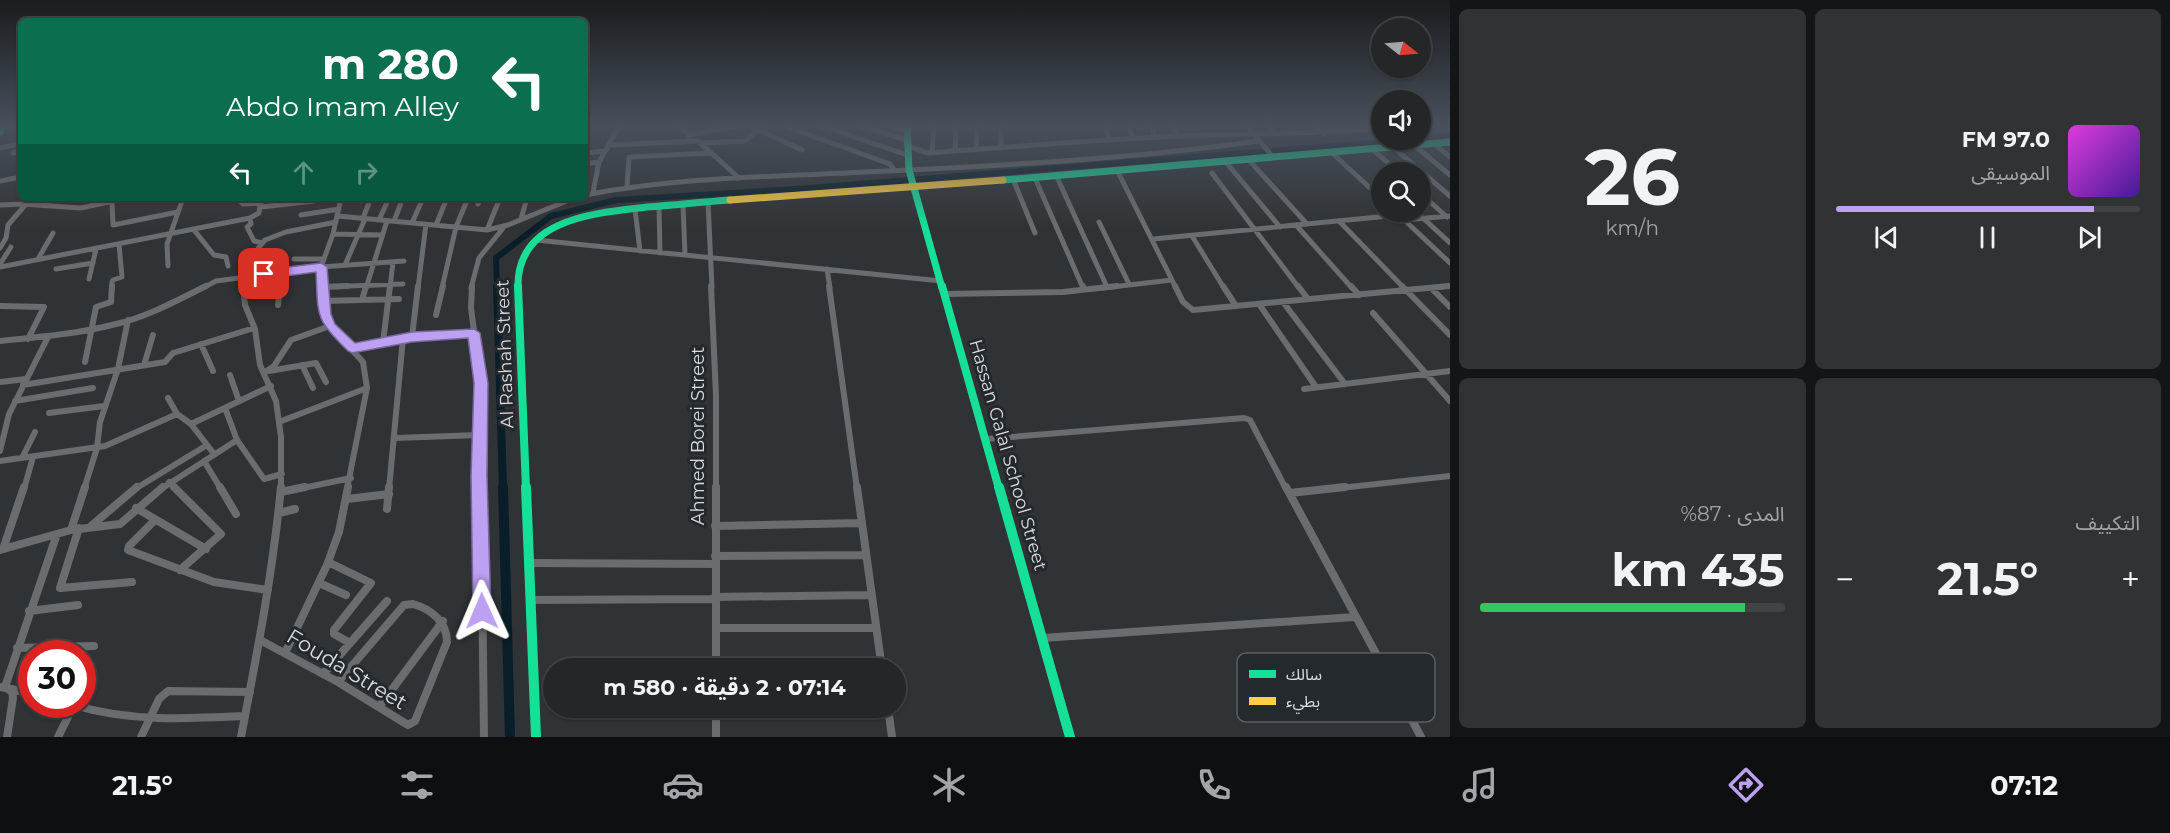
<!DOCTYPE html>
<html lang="ar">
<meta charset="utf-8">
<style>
body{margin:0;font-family:Montserrat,"Noto Sans Arabic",sans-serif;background:#303234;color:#f1f3f6;direction:rtl;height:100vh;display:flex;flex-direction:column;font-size:22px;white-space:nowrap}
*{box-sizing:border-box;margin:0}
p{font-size:20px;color:#a3a5a8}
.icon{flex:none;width:33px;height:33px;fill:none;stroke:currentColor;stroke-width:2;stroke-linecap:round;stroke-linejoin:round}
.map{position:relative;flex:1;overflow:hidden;direction:ltr}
.drawer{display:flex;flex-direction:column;gap:9px;padding:9px;background:#141516;width:720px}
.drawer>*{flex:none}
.guide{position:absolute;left:18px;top:18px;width:570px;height:183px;border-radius:9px;box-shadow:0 2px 4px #0004,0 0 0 2px #414345;direction:rtl;background:#0b6e4f;color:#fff;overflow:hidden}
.needle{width:39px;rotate:107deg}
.tools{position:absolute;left:1371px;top:18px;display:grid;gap:12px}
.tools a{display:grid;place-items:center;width:60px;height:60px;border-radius:50%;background:#242628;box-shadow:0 2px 4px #0004,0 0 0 2px #414345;font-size:30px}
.speed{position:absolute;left:18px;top:640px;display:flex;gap:12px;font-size:30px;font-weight:700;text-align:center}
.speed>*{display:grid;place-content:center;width:78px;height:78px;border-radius:50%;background:#242628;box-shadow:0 2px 4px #0004,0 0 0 2px #414345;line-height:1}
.speed .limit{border:9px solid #d22;background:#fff;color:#111}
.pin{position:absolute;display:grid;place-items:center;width:51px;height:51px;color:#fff;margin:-26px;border-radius:12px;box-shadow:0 3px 9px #0006}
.me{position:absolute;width:66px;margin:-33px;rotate:359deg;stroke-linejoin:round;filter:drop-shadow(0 0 4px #0008)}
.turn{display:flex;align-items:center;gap:21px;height:126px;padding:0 30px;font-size:27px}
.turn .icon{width:78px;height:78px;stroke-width:2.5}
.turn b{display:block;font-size:42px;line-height:51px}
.lanes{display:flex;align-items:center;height:57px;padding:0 30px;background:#0003;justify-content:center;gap:30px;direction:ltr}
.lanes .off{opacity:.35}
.big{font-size:45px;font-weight:700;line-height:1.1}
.drawer .widget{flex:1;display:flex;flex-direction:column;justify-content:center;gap:9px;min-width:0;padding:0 21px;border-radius:9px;background:#303234}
.drawer .dial{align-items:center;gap:0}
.dial b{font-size:78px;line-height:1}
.song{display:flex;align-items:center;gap:18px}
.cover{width:72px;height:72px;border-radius:9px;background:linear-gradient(135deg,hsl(300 70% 55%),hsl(260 70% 35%))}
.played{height:6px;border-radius:3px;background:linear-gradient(90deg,#bca0f2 85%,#414345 85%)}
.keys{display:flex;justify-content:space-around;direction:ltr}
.heat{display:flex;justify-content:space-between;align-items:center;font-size:33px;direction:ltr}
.charge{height:9px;border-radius:4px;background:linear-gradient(90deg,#34c759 87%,#414345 0)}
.drawer .tiles{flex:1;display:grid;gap:9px;grid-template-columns:repeat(2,1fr)}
.trip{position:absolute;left:543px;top:658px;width:363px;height:60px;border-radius:30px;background:#242628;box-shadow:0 2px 4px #0004,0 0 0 2px #414345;font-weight:700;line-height:60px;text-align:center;direction:rtl}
.tab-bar{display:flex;height:96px;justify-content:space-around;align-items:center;background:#0e0f10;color:#a3a5a8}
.tab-bar .icon{width:42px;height:42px}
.tab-bar .on{color:#bca0f2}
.tab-bar b{font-size:27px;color:#f1f3f6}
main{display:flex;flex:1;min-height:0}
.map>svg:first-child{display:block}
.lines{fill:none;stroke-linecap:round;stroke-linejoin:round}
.canal-far2{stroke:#091e28;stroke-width:6}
.canal-far1{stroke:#091e28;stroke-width:8}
.canal{stroke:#091e28;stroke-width:10}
.street-far2{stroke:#6b6c6d;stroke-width:5}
.street-far1{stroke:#6b6c6d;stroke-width:6}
.street{stroke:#6b6c6d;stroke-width:8}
.fast-far2{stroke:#16e098;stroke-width:7}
.fast-far1{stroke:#16e098;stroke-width:8}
.fast{stroke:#16e098;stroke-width:10}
.slow{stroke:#ffcf43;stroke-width:7}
.route{fill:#bca0f2;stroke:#7a689d;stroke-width:1.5}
.labels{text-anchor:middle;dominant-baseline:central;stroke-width:6;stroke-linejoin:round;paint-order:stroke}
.street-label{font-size:18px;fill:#dadde0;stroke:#24292d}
.near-street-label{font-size:21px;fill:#dadde0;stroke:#24292d}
.key{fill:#24292d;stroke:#5b5f63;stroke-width:1.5}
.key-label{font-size:16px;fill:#dadde0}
</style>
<main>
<section class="drawer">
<div class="tiles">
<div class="widget">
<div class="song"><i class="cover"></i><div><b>97.0 FM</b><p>الموسيقى</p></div></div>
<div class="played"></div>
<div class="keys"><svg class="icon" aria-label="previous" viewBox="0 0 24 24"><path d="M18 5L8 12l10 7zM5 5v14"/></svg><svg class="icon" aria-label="pause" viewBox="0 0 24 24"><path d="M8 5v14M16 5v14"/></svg><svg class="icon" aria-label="next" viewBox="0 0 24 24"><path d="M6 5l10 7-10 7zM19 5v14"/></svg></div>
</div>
<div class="widget dial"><b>26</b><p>km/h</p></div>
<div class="widget"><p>التكييف</p>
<div class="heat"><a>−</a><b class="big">21.5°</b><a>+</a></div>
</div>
<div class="widget"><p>المدى · 87%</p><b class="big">435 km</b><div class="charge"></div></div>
</div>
</section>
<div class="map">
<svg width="1450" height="737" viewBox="0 0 1450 737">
<rect width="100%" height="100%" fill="#303335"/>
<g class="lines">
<path class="canal-far2" d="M 1420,138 L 1450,136
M 497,288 L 496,258 L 551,216 L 616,200 L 796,189 L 1406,140"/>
<path class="canal-far1" d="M 497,286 L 503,489"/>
<path class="canal" d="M 503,487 L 510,737"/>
<path class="street-far2" d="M 748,125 L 802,150
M 782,125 L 890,164 L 894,170
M 820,125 L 907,155
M 858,125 L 907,140
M 884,125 L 907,131
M 1001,125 L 1001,148
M 1105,125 L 1109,140
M 1128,125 L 1133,138
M 1151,125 L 1155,137
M 1173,125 L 1177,136
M 1246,125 L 1272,156
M 1267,125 L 1274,133
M 1315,125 L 1324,134
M 1420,125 L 1425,125
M 679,126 L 690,135
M 1,127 L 14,125
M 689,141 L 688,135 L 742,125
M 700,143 L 745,141 L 763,125
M 1434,144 L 1450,157
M 610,145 L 698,141 L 739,178
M 906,145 L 927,153 C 1010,147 1094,140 1177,136 C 1246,133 1314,135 1382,128
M 1414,145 L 1450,175
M 1393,147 L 1450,196
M 0,148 L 21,143
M 1371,148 L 1398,172
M 976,150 L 977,125
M 955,151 L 956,125
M 1331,152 L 1382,199
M 13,153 L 21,151
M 585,153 L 605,151
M 932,153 L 934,125
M 1248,159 L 1307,224
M 1225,161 L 1280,227
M 585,164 L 599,162
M 1117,170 L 1176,288
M 1212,173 L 1299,288
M 1056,175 L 1107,287
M 1035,178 L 1083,288
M 1013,179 L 1035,233
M 0,181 L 21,177
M 627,187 L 629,157 L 711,153
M 593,192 L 599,162 L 620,125
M 1420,193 L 1447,217
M 585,195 C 677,177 772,177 865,172 C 996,166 1130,159 1259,141
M 237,198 L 243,204 L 261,203
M 112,200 L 113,225 L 178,212
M 361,201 L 362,198
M 708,202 L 712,288
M 478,204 L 480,198
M 683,204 L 685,255
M 0,205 L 22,204 L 81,208 L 127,198
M 46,205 L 53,198
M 659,206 L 660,253
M 261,207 L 314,201 L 317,198
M 635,209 L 640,251
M 1398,214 L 1450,263
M 301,215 L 339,209
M 338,216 L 487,230 L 508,225 L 574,198
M 250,218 L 251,224 L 247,227 L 254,241 L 262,243
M 363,218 L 371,198
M 1423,218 L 1450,243
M 521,219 L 527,198
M 379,220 L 389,198
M 1404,220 L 1450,216
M 394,221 L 403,198
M 1339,221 L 1404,288
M 1099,222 L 1129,284
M 412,223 L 423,198
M 436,225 L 447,198
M 1296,225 L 1352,288
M 194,230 L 214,255 L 226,257 L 228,266
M 487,230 L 500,198
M 333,234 L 382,235
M 1192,236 L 1224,288
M 1153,239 L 1399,215
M 536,240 L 941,281
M 0,248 L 6,238 L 8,225 L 26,204
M 38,259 L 53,233
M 294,259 L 324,259
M 0,264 L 11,247
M 345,265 L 365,219
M 168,266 L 167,244 L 183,198
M 0,267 L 250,218 L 259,213 L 261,198
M 56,269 L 93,263
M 827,269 L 830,288
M 89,279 L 96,249
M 113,280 L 122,277 L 119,244
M 322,287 L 403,284
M 112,288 L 112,282
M 203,288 L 216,281 L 321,267 L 404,261
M 243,288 L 259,247 L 265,240 L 286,232 L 336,222
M 280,288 L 282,272
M 322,288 L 321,267 L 333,234 L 341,198
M 366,288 L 387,221
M 390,288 L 393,262
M 418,288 L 426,224
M 442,288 L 456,227 L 468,198
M 471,288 L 479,258 L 504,227
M 1103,288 L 1172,280
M 1433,288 L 1450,286"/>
<path class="street-far1" d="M 243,286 L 245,305 L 255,329 L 260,365 L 276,401 L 281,437 L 281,489
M 322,286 L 323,307 L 330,326 L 363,362 L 367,388 L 347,489
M 472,286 L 471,308 L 481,385 L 481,489
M 711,286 L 716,395 L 716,489
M 829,286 L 857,489
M 1083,286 L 1084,289
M 1175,286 L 1183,302 L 1193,310 L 1449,286
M 1223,286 L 1236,306
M 1298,286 L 1308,299
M 1351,286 L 1359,295
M 1402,286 L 1450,335
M 322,287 L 347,286
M 1431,288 L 1450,307
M 945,294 L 1063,292 L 1117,286
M 362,300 L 366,286
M 323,301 L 399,299
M 1283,302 L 1345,384
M 1259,304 L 1316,387
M 278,305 L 280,286
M 0,306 L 44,307 L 28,339
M 1373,313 L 1450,401
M 436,315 L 443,286
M 412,337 L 418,286
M 0,341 C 39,337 78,334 116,324 C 147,317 178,300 206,286
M 383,342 L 390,286
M 201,344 L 213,371
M 352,348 L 407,338 L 474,333
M 85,362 L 96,307 L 111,302 L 112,286
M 144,365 L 153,335
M 302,365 L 313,388
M 269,371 L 316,363 L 326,382
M 265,372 L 274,366 L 291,340 L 330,326
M 230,375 L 239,401
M 0,382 L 26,379
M 23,385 L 165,362 L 173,353 L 254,328
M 1304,389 L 1450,371
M 168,398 L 177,414 L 191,424 L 214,454
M 15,401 L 93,388
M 225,408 L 237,440 L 264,479 L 282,474
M 49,413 L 104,406
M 279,422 L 367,388
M 191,424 L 271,386
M 395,438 L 479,435
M 986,439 L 1244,418 L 1250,420 L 1286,489
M 0,451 L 9,414 L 48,337
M 22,458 L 35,432
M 0,461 L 105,446 L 177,414
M 204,461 L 221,489
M 169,482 L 176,489
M 24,489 L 33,457
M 84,489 L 97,448 L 100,422 L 118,369 L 128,320
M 135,489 L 207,445
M 161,489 L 237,440
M 298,489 L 351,478
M 389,489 L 403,338
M 1331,489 L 1450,476"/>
<path class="street" d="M 174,487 L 221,534 L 180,570
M 220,487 L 236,514
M 481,487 L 484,737
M 716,487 L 716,669
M 857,487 L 882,669
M 1286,487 L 1421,737
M 281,492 L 305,487
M 1290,493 L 1345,487
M 347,499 L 389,494
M 136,508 L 206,549
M 387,509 L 389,487
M 279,513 L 295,509
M 155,520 L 129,546 L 128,550 L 214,582 L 268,590
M 91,526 L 137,487
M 715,526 L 862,523
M 79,528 L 60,588 L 132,582
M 71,530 L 85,487
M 3,549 L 24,487
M 0,550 L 71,530 L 120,524 L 163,487
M 715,556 L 866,555
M 328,562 L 371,583 L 334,630 L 334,634 L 350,643
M 529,563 L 716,564
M 319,583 L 346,595
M 715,597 L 871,595
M 530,600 L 715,599
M 413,604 C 431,609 447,622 447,642 L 415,721 L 408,725 L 338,682 L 404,605 Z
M 29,611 L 78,605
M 716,628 L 876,628
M 1042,638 L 1355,617
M 260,640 L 338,682
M 17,648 L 94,646
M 285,653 L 327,565 L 339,532 L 348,487
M 716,665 L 881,662
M 323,674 L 387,601
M 0,687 L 32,693
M 5,687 L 57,534
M 5,687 L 12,692 L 13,698 L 7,737
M 73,705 C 131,722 186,719 245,716
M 379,707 L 443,621
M 716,708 L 716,737
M 888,708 L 892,737
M 58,737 L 74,705
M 141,737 L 159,699 L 168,691 L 250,692
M 241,737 C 257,654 273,571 281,487"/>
<path class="fast-far2" d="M 907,125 L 909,170 L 942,288
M 0,132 L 2,125
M 1003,180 L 1450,142
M 518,288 C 516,218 596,213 647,207 C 675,205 702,202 730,200"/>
<path class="fast-far1" d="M 518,286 L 526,489
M 942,286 L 999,489"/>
<path class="fast" d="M 526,487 L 536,737
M 999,487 L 1070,737"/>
<path class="slow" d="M 730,200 L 1003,180"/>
</g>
<linearGradient id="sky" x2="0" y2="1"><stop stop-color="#1a1c1d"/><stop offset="0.55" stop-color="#48505c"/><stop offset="1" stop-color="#48505c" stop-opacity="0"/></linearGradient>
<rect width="1450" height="228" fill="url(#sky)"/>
<path class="route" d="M 321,263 L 327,267 L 331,314 L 335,324 L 355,343 L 412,332 L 474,329 L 480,333 L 488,383 L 487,476 L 491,611 L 488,617 L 482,620 L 476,617 L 473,611 L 471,476 L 474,383 L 468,338 L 412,342 L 352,353 L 348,351 C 315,319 318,317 316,272 L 264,279 L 258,274 L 264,270 Z"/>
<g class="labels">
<g class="street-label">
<text transform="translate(505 354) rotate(-92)">Al Rashah Street</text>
<text transform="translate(698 436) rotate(-90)">Ahmed Borei Street</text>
<text transform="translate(1008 455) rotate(74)">Hassan Galal School Street</text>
</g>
<g class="near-street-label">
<text transform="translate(347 669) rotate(31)">Fouda Street</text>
</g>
</g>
<rect x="1237" y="653" width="198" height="69" rx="9" class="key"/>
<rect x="1249" y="670" width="27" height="8" fill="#16e098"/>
<rect x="1249" y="697" width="27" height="8" fill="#ffcf43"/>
<g class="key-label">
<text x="1286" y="680">سالك</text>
<text x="1286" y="707">بطيء</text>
</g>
</svg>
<div class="tools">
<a><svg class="needle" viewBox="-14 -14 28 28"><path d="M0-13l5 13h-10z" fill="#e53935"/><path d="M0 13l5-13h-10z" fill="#a3a5a8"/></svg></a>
<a><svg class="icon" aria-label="sound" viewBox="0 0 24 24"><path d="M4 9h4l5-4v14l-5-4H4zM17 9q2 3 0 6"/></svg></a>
<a><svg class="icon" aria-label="search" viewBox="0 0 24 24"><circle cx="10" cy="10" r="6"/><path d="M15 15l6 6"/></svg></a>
</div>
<div class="speed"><div class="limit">30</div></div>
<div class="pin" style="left:264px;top:274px;background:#d93025"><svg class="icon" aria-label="arrive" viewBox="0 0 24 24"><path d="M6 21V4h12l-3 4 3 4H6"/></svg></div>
<svg class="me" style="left:482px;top:611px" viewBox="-20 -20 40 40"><path d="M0-17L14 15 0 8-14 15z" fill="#bca0f2" stroke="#fff" stroke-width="4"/></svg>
<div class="trip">07:14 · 2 دقيقة · 580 m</div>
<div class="guide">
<div class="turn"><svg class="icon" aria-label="left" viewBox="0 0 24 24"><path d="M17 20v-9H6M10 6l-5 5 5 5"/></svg><div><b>280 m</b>Abdo Imam Alley</div></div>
<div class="lanes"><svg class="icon" aria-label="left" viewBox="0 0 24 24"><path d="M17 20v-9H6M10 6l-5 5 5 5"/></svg><svg class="icon off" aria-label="ahead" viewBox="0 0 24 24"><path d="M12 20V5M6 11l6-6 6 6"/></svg><svg class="icon off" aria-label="right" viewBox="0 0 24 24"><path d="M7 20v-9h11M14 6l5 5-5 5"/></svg></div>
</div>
</div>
</main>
<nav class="tab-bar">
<b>07:12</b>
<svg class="icon on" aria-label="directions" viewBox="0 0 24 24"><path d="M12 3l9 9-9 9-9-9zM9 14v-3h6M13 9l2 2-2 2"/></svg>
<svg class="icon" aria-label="music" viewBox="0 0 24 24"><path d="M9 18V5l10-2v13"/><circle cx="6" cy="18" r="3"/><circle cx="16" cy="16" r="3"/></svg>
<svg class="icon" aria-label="phone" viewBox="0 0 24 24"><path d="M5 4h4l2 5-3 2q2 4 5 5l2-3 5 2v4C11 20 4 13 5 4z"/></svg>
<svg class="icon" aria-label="climate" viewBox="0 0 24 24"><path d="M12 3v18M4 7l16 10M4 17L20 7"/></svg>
<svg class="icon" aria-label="car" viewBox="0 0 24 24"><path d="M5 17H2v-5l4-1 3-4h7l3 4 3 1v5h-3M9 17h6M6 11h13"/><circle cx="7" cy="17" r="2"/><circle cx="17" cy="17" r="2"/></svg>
<svg class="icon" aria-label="filters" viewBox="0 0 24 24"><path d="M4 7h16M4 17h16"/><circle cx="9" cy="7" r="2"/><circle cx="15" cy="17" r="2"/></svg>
<b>21.5°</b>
</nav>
